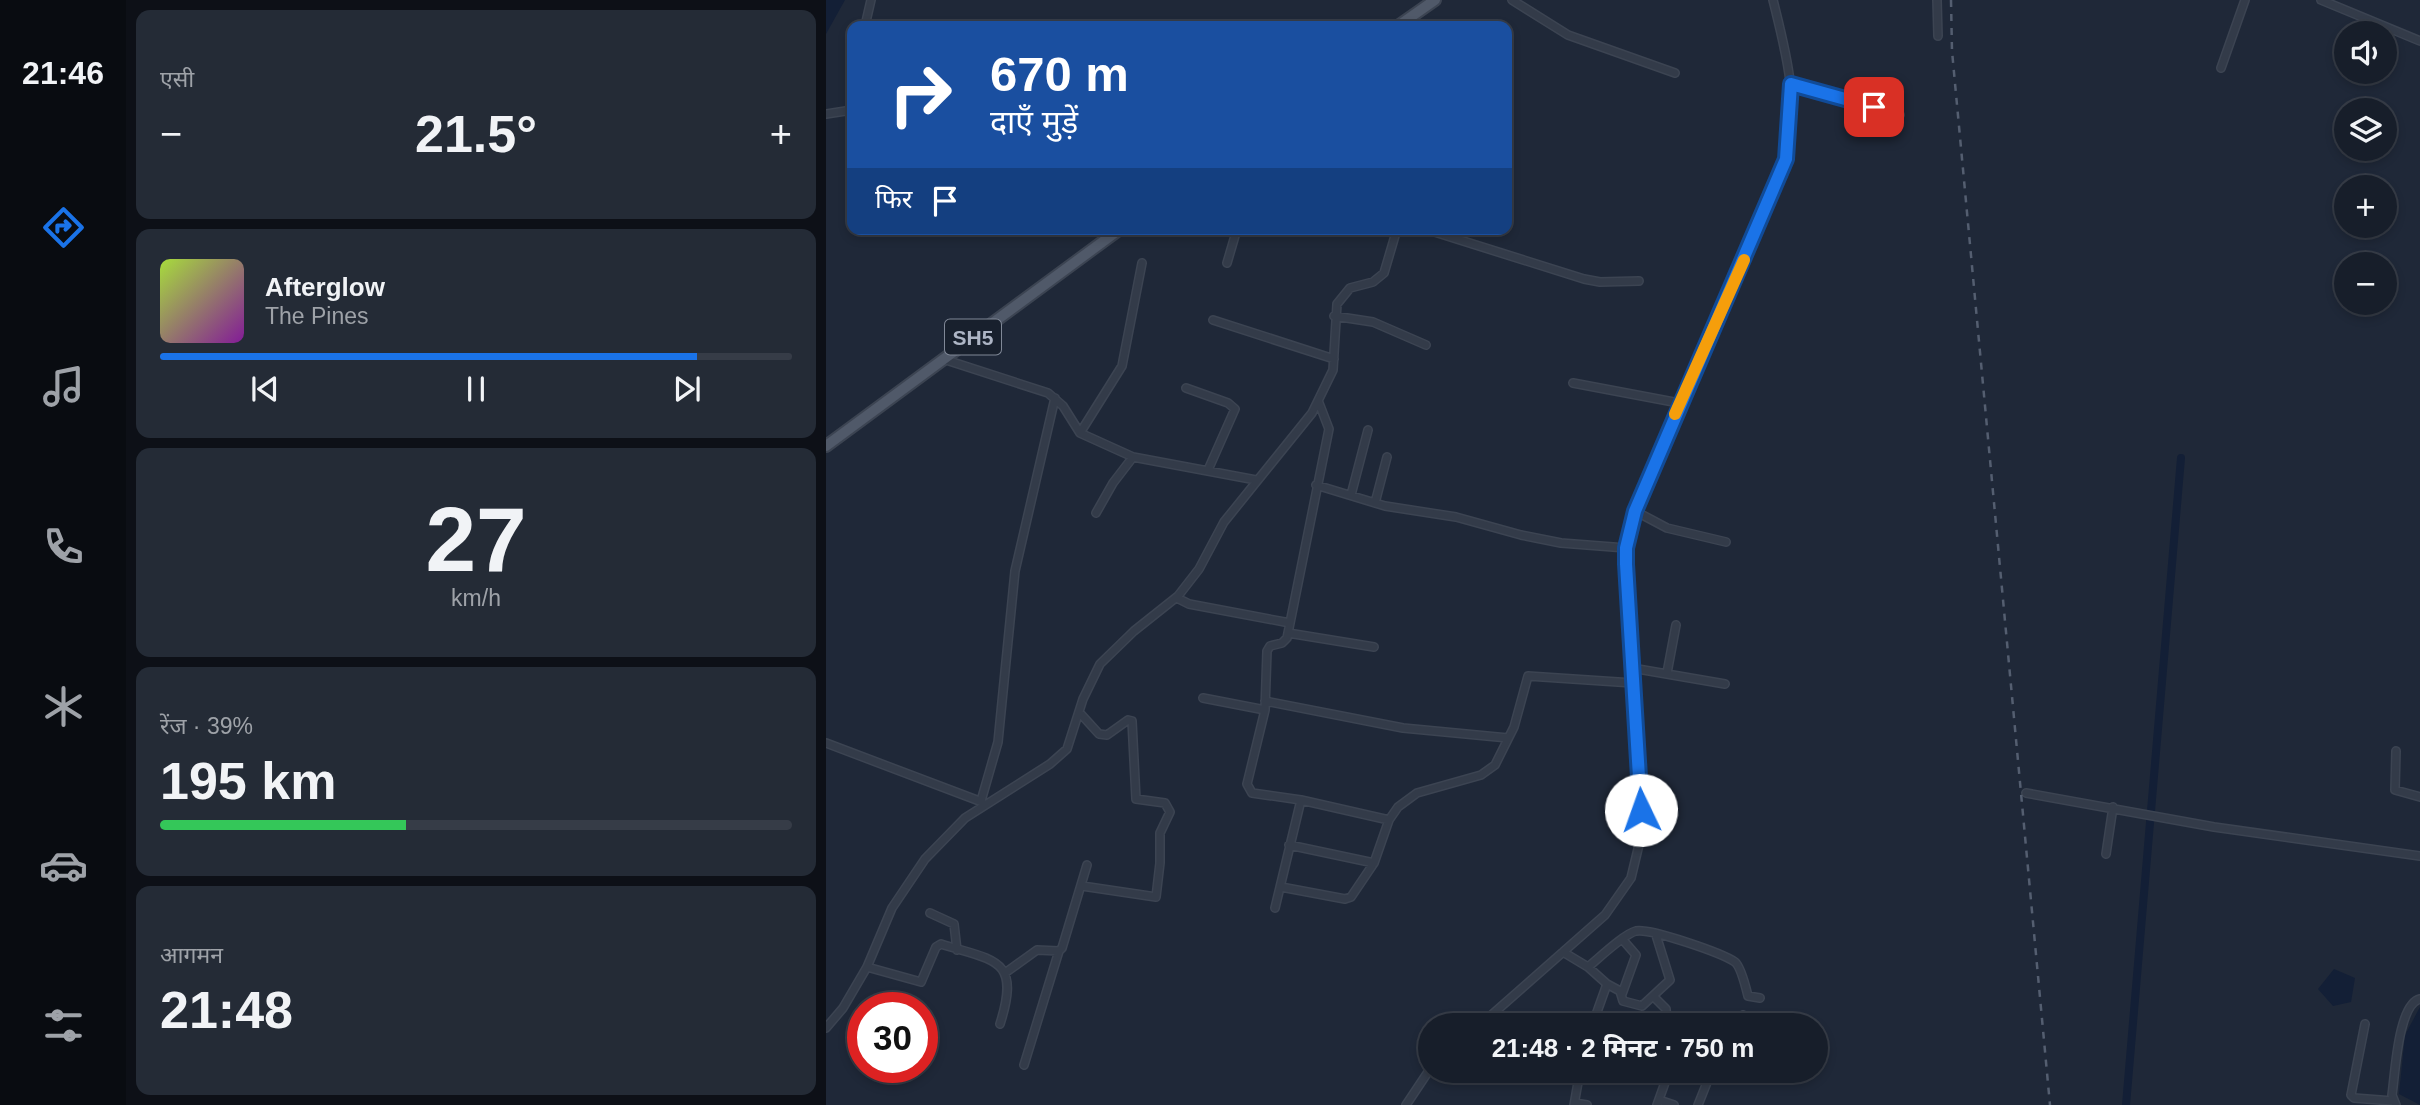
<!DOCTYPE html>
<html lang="hi">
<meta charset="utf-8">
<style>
body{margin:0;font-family:Helvetica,"Noto Sans Devanagari",sans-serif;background:#242b36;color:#f1f3f6;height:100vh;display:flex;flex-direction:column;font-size:26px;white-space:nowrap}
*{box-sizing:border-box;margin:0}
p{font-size:23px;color:#9ea2a8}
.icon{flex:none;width:38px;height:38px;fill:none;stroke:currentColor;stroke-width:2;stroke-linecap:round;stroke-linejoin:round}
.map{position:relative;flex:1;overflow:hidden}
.details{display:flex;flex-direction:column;gap:10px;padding:10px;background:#0d1017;width:700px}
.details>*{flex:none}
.guide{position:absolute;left:21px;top:21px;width:665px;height:214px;border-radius:14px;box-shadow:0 4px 10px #0003,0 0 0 2px #363c47;background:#1a4fa0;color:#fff;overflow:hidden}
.fabs{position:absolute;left:1508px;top:21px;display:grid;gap:14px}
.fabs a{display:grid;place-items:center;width:63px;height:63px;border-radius:50%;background:#171e2a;box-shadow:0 4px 10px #0003,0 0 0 2px #363c47;font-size:35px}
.speed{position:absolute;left:21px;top:992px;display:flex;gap:14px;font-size:35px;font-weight:700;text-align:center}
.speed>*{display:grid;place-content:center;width:91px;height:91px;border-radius:50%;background:#171e2a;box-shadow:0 4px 10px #0003,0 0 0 2px #363c47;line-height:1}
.speed .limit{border:10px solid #d22;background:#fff;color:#111}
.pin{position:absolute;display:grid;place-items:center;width:60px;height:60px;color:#fff;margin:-30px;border-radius:14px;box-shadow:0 4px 10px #0006}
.me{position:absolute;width:77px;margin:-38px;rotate:357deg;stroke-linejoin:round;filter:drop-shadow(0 0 5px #0008)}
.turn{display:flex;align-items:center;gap:24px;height:147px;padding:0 28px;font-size:32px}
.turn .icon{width:91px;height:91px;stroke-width:2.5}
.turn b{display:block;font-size:49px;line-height:60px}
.then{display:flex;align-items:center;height:66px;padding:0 28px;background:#0003;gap:14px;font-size:26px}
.big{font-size:52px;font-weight:700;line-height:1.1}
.details .widget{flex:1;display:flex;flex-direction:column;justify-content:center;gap:10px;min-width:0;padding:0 24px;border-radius:14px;background:#242b36}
.details .dial{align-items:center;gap:0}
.dial b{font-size:91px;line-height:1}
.song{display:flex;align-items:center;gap:21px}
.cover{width:84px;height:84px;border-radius:10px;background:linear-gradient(135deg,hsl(80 70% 55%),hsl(290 70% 35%))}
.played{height:7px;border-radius:4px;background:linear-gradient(90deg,#1a73e8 85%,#363c47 85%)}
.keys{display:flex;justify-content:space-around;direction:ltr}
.heat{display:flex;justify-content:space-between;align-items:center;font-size:38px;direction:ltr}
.charge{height:10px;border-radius:5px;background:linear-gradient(90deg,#34c759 39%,#363c47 0)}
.trip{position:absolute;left:592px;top:1013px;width:410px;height:70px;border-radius:35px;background:#171e2a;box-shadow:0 4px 10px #0003,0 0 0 2px #363c47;font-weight:700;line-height:70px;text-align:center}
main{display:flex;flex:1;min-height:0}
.tab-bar{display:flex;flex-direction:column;width:126px;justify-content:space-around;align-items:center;background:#090c11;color:#9ea2a8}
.tab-bar .icon{width:49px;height:49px}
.tab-bar .current{color:#1a73e8}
.tab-bar b{font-size:32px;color:#f1f3f6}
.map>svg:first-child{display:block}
.water{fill:#131f36}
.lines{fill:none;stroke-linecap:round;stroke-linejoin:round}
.canal{stroke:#131f36;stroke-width:8}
.minor-casing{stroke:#3c4452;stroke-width:10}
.primary-casing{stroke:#3c4452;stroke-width:14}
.minor{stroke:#333b49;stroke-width:7}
.primary{stroke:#505969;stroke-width:10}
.rail{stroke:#545e70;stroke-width:2.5;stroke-dasharray:7 7;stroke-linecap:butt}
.route-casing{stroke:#114b97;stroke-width:18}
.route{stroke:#1a73e8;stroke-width:12}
.slow{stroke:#f59e0b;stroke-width:12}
.labels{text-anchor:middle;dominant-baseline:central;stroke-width:7;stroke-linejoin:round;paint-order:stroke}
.shield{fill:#18202d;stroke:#808897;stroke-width:2}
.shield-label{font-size:21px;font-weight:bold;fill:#adb5c5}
</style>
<main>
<nav class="tab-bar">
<b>21:46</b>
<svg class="icon current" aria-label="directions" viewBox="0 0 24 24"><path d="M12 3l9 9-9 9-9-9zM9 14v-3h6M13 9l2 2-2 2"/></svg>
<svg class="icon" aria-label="music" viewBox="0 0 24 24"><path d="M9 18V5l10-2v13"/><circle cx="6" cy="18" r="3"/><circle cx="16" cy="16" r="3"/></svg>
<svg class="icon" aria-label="phone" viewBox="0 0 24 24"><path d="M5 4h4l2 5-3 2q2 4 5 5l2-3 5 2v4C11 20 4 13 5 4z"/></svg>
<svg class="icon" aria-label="climate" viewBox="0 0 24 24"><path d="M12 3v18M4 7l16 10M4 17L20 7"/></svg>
<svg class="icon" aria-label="car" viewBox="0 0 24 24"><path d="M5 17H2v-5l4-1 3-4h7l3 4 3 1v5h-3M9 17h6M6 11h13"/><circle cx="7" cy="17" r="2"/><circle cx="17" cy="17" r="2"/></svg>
<svg class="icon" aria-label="filters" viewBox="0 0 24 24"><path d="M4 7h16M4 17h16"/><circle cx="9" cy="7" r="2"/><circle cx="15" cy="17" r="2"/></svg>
</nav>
<section class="details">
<div class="widget"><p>एसी</p>
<div class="heat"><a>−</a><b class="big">21.5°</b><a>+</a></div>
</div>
<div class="widget">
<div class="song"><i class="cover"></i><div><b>Afterglow</b><p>The Pines</p></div></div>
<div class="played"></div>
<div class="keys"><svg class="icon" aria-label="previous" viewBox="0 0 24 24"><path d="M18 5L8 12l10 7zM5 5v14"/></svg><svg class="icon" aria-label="pause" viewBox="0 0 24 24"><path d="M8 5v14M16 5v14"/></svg><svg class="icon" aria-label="next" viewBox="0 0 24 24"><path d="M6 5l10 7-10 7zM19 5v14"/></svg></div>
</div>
<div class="widget dial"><b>27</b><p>km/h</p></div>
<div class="widget"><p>रेंज · 39%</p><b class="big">195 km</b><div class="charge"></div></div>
<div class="widget"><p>आगमन</p><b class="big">21:48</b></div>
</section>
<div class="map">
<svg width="1594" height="1105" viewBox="0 0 1594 1105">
<rect width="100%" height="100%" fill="#1f2838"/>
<path class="water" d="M 0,0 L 19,0 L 0,34 Z
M 1508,969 L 1529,978 L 1525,1002 L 1507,1006 L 1492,989 Z
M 1594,1007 L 1594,1105 L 1573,1094 L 1579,1035 Z"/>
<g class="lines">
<path class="canal" d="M 1300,1105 L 1355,458"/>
<g class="minor-casing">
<path id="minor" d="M 686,0 L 742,35 L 849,73
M 1111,0 L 1112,36
M 1495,0 L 1594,41
M 39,26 L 45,0
M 1395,68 L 1419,0
M 26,75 L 26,101
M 965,84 L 1074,115
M 0,114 L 26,110
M 599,229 L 758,279 L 774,282 L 813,281
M 401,263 L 411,229
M 508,316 L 547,322 L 600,345
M 387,320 L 508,359
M 117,359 L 222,393 L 237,406 L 254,433 L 307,457 L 430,480
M 747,383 L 853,403
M 360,388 L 402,403 L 409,409 L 382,470
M 254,433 L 296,366 L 316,263
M 490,485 L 559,506 L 630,517 L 695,535 L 735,543 L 800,548
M 525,495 L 542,430
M 549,503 L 561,457
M 809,511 L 841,528 L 900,542
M 270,513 L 287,483 L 307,457
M 351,598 L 363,604 L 464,623
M 462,633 L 548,647
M 806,668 L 899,684
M 841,673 L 850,625
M 377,698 L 439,710
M 439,701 L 577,728 L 682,738
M 253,712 L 273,734 L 281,735 L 302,720 L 306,721 L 310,799 L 339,803 L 344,812 L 334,833 L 334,863 L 330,897 L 256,886
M 0,743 L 156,802
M 1570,751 L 1569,790 L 1594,797
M 1200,793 L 1388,827 L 1594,856
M 475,800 L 426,793 L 421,784 L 439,710 L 441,651 L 444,646 L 456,643 L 461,638 L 503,429 L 493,403
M 155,801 L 172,742 L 189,571 L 229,398
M 463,845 L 548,863
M 1280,854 L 1287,807
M 455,887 L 519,899 L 525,897 L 548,863 L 563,820 L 572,807 L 591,793 L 655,775 L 669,765 L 688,727 L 702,676 L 807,683
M 449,908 L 475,800 L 563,820
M 104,913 L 128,924 L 131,950
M 737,952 L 762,967 L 781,984 L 766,1026
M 41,967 L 95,982 L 110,947 L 115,944 C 169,961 195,958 174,1024
M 762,967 C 773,958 798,934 810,931 C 824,928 896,953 909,962 C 915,967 920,988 922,996 L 934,998
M 179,973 L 211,950 L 233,951 L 236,948 L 261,865
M 781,984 L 794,991 L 797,1001 L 816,1006 L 844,980 L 830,935
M 796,994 L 810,955 L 797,940
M 827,996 L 840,1009 L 841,1026
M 1539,1024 L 1525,1095 L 1528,1098 L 1567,1101
M 653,1026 L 779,915 L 805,878 L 817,828 L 800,548 C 838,413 908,289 960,159 C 972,95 962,61 947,0
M 914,1026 L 917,1015
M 0,1028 L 17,1008 L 41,967 L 66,908 L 99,859 L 139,818 L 224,764 L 241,749 L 257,699 L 274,664 L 308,631 L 352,596 L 373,569 L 398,522 L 486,413 L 507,370 L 511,304 L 524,288 L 547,282 L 558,273 L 571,229
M 198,1065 L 233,951
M 833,1100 L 848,1105
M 749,1103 L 761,1105
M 580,1105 L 604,1069
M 748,1105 L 754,1071
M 831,1105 L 841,1077
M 872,1105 L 882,1080 L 896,1080 L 900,1071
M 1570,1105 L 1566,1095 C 1569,1075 1572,1004 1594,999"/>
</g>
<g class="primary-casing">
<path id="primary" d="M 572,26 L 609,0
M 0,446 L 294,229"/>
</g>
<use href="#minor" class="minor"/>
<use href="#primary" class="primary"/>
<path class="rail" d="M 1125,0 L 1126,51 L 1224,1105"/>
</g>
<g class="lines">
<g class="route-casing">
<path id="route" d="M 815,810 L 800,564 L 800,548 L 809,511 L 960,159 L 965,84 L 1048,107"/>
</g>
<use href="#route" class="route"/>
<path class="slow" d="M 849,414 L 918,260"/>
</g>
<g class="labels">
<rect class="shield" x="119" y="319.5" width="56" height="35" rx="5"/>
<g class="shield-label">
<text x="147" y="337">SH5</text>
</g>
</g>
</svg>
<div class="fabs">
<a><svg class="icon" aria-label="sound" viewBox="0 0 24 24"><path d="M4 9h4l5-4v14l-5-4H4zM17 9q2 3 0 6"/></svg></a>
<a><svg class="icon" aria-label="layers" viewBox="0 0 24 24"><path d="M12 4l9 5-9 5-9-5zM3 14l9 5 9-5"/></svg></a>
<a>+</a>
<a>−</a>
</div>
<div class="speed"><div class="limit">30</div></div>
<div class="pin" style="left:1048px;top:107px;background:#d93025"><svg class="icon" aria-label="arrive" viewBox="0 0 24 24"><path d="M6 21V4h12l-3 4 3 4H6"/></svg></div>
<svg class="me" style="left:815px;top:810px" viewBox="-20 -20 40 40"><circle r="19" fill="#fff"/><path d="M0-13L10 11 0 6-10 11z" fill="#1a73e8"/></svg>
<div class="trip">21:48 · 2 मिनट · 750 m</div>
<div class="guide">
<div class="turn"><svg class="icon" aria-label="right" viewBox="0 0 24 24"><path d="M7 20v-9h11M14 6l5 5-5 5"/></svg><div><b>670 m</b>दाएँ मुड़ें</div></div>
<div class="then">फिर<svg class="icon" aria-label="arrive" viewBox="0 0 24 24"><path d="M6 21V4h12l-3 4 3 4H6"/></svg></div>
</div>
</div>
</main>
